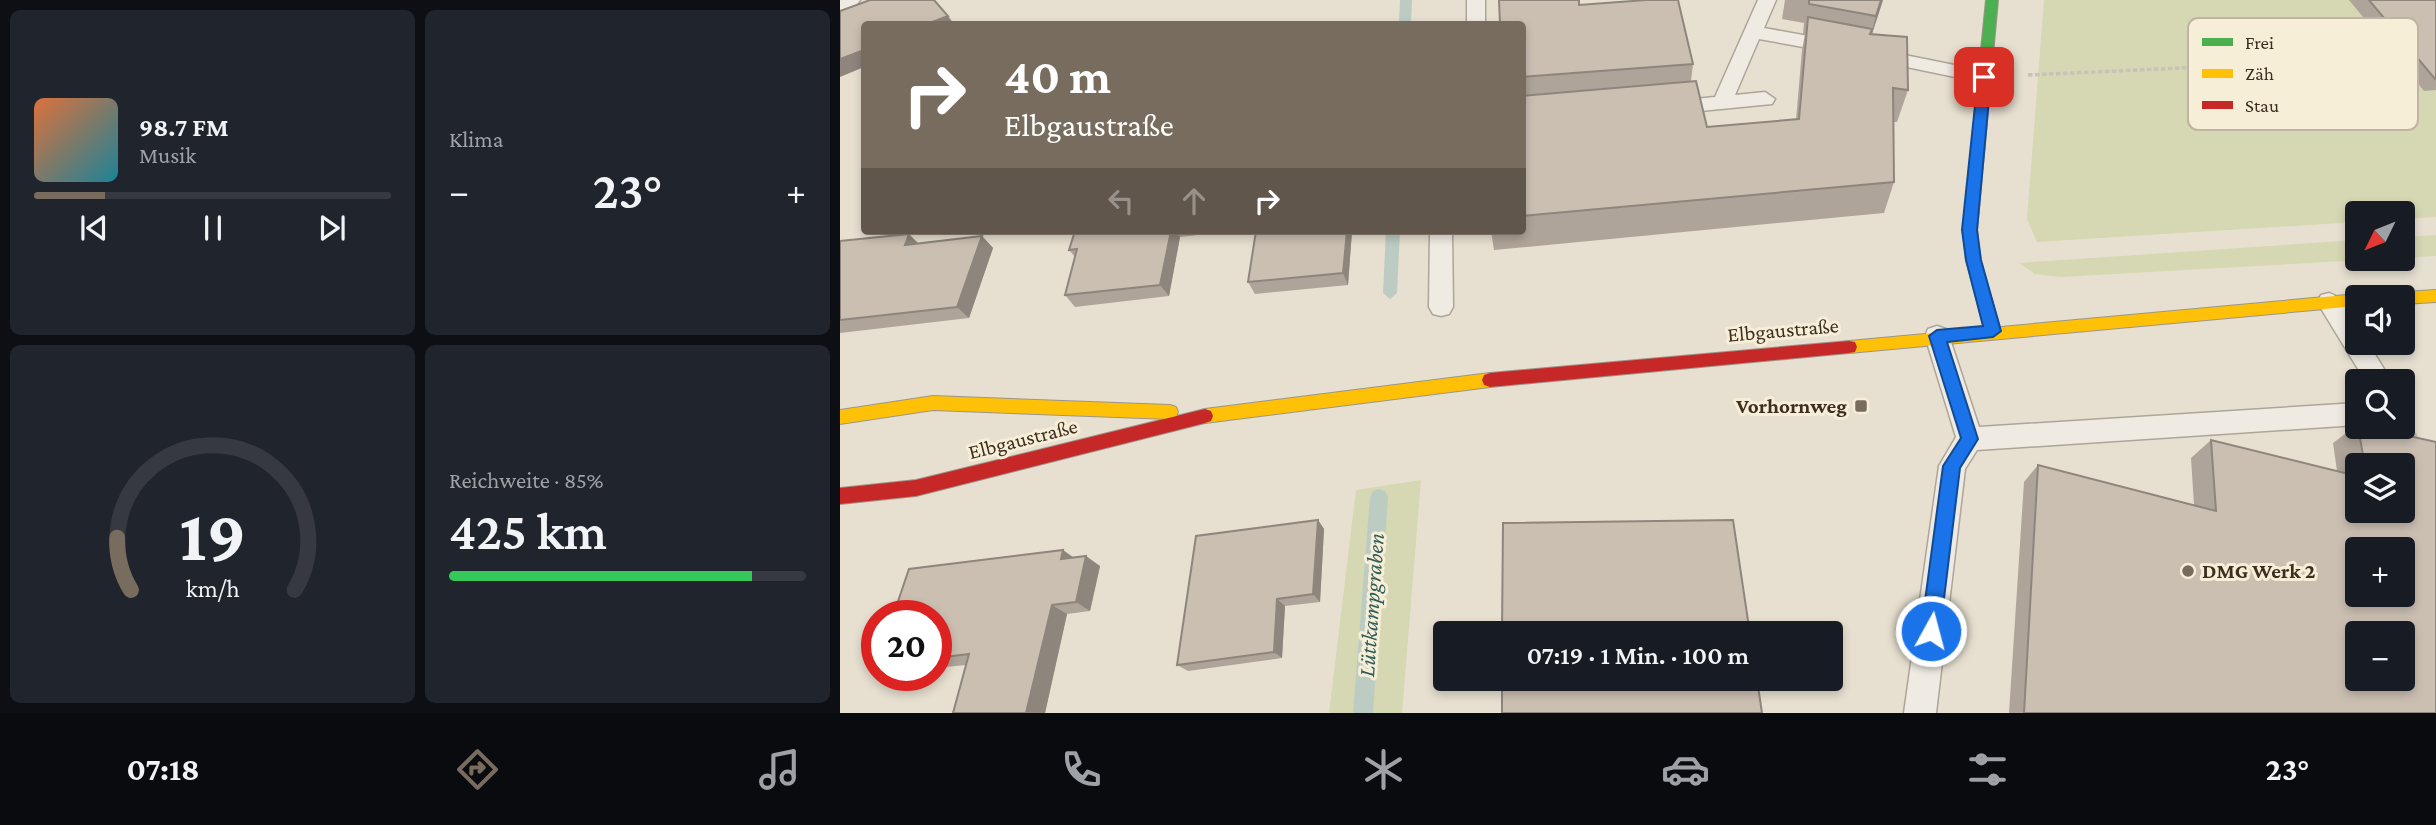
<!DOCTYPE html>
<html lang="de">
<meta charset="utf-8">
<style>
body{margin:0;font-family:"Crimson Pro",serif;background:#20242c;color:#f1f3f6;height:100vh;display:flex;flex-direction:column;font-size:26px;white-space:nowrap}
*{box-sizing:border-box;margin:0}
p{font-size:23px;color:#9ea1a6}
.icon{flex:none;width:38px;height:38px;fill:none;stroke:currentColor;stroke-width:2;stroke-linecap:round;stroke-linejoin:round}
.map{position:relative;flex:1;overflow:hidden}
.sheet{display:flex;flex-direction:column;gap:10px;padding:10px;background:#0d0f14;width:840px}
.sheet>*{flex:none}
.hud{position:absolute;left:21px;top:21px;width:665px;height:214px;border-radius:7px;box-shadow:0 4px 10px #0003;background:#786c5e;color:#fff;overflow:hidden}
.needle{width:46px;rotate:227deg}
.buttons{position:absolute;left:1505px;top:201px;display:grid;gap:14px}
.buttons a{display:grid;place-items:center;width:70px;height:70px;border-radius:7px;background:#171b24;box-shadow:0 4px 10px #0003;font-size:35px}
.speed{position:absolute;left:21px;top:600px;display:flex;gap:14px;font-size:35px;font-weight:700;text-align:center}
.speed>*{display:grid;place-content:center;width:91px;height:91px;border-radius:50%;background:#171b24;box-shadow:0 4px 10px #0003;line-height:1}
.speed .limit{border:10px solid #d22;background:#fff;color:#111}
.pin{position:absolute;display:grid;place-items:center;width:60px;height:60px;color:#fff;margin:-30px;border-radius:14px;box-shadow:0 4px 10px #0006}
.me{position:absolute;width:77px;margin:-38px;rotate:7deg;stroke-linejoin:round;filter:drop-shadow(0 0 5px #0008)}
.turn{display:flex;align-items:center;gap:24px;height:147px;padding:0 28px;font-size:32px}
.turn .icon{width:91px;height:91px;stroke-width:2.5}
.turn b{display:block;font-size:49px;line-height:60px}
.lanes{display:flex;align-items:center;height:66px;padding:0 28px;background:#0003;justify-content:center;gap:35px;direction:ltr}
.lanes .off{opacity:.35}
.big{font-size:52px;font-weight:600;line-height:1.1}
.sheet .tile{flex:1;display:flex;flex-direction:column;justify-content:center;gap:10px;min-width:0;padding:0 24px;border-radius:10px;background:#20242c}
.sheet .dial{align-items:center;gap:0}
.dial svg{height:182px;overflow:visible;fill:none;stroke:#363941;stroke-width:7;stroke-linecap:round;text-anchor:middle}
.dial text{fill:#f1f3f6;stroke:none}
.song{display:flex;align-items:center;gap:21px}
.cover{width:84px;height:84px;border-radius:10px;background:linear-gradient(135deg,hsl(20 70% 55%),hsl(190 70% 35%))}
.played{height:7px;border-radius:4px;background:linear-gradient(90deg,#786c5e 20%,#363941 20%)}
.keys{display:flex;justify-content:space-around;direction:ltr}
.heat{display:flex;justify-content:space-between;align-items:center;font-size:38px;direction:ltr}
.charge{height:10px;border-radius:5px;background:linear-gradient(90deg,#34c759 85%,#363941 0)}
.sheet .tiles{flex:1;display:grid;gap:10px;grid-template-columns:repeat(2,1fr)}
.trip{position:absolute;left:593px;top:621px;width:410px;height:70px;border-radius:7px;background:#171b24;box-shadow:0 4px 10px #0003;font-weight:600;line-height:70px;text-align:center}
.tab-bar{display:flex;height:112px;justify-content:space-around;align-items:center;background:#090b0e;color:#9ea1a6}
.tab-bar .icon{width:49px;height:49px}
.tab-bar .current{color:#786c5e}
.tab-bar b{font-size:32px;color:#f1f3f6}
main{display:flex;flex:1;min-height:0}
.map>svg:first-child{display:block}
.green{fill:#d6d7b3}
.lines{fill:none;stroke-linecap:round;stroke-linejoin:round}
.stream{fill:#bcccc2;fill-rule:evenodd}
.lane-casing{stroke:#ada599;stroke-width:3}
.street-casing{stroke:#ada599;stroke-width:3}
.fast-casing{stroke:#9c958a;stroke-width:2}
.slow-casing{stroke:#9c958a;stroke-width:2}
.jam-casing{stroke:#9c958a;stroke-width:2}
.path-far1{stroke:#c8c2b9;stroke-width:3.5;stroke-dasharray:4.5 2.5;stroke-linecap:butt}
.path{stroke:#c8c2b9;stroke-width:5;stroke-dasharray:6 3.5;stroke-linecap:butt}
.lane{fill:#efebe3;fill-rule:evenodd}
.street{fill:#efebe3;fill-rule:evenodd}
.fast{fill:#4caf50;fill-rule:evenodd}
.slow{fill:#ffc107;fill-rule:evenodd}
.jam{fill:#c62828;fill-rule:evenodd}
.wall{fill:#afa499;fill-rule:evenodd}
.shaded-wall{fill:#8e867d}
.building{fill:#cbbfb2;stroke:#8e867d;stroke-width:2;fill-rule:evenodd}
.route{fill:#1a73e8;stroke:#114b97;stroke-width:2}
.poi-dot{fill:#786c5e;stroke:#f7eed8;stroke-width:2.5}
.labels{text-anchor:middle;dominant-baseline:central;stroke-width:6;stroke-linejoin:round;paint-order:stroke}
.street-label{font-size:21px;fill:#3d2e20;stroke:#f7eed8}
.poi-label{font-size:21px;font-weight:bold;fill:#3d2e20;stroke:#f7eed8;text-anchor:end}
.water-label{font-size:23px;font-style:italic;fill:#2f5d5a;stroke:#f7eed8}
.key{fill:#f7eed8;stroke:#bfb4a1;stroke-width:2}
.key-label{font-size:19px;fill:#3d2e20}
</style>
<main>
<section class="sheet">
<div class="tiles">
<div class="tile">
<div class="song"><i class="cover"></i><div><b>98.7 FM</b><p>Musik</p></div></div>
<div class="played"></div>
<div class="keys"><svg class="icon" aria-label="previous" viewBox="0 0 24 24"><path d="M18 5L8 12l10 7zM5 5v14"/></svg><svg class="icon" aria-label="pause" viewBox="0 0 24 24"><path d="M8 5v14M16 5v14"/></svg><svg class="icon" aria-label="next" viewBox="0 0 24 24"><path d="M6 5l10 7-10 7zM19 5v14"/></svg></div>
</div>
<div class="tile"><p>Klima</p>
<div class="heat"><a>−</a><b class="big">23°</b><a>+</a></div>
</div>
<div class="tile dial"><svg viewBox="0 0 100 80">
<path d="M14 69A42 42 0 1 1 86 69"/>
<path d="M14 69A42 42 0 0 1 8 46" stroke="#786c5e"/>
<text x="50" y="56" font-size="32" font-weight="700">19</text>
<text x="50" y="72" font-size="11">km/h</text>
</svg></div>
<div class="tile"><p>Reichweite · 85%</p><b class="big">425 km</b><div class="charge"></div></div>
</div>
</section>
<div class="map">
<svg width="1596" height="713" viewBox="0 0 1596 713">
<rect width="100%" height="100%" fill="#e7e0d1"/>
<path class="green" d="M 1204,0 L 1596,0 L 1596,217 L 1563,219 L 1563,214 L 1517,214 L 1517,222 L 1197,242 L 1187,219 Z
M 1596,235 L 1596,256 L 1563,258 L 1563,237 Z
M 1517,240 L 1517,259 L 1540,259 L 1221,277 L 1195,274 L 1179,263 Z
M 581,480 L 562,713 L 489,713 L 516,490 Z"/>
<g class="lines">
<path class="stream" d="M 560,0 L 572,0 L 571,24 L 559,24 Z
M 546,231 L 560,231 L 557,293 L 550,299 L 543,293 Z
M 539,489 L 545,491 L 548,497 L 533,713 L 513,713 L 530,497 L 533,491 Z"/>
<g class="lane-casing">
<path id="lane" d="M 627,0 L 645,0 L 645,24 L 627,24 Z
M 918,0 L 936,0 L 924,28 L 996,41 L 1005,47 L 996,53 L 919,39 L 895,95 L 925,92 L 935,99 L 932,104 L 830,114 L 823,112 L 820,107 L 823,102 L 875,97 Z
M 1035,49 L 1144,71 L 1154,77 L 1144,83 L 1028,59 L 1026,55 Z
M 590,231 L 612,231 L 613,307 L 609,314 L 601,316 L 593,314 L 589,307 Z
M 1489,293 C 1508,299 1517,325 1517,343 L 1528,343 L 1552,382 L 1526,382 L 1477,302 L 1481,295 Z
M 1097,326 L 1106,329 L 1109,336 L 1139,427 L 1517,403 L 1517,425 L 1137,450 L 1125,469 L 1096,713 L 1064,713 L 1099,466 L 1116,437 L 1085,336 L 1088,329 Z"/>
</g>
<g class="street-casing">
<path id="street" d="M 0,0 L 20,0 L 16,6 L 0,10 Z"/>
</g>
<g class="fast-casing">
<path id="fast" d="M 1146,0 L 1158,0 L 1137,230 L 1140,260 L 1161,331 L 1158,335 L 1148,335 L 1145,331 L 1126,260 L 1123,230 Z"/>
</g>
<g class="slow-casing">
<path id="slow" d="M 1596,290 L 1596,302 L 1563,304 L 1563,298 L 1556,298 L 1563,292 Z
M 1517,294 L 1523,298 L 1517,298 L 1517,306 L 1009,353 L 1003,352 L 1001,347 L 1003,342 L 1009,341 Z
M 650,373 L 656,375 L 658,380 L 656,385 L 650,387 L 365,423 L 359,421 L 357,416 L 359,411 L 365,409 Z
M 93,396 L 330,405 L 336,407 L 338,412 L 336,417 L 330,419 L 93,410 L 0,424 L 0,410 Z"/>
</g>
<g class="jam-casing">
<path id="jam" d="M 1009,341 L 1015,342 L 1017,347 L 1015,352 L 1009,353 L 650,387 L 644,385 L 642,380 L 644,375 L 650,373 Z
M 365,409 L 371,411 L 373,416 L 371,421 L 365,423 L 76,496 L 0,504 L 0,488 L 76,480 Z"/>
</g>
<path class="path-far1" d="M 1188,75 L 1560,58"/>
<path class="path" d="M 1563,416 L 1579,443"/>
<use href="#lane" class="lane"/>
<use href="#street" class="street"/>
<use href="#fast" class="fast"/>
<use href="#slow" class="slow"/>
<use href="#jam" class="jam"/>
</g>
<path class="wall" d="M 945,0 L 1043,0 L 1032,34 L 1068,90 L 1057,122 L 1053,122 L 1054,182 L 1044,213 L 654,250 L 651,231 L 682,231 L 682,24 L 739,5 L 853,64 L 851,81 L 867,127 L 956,120 L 962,50 L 965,34 L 963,34 L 964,23 L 942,19 Z
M 1509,0 L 1596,0 L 1596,90 L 1584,91 Z
M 235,231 L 394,231 L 340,237 L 329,296 L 235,307 L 225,295 L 235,257 L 229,250 Z
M 512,231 L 508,285 L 415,294 L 408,282 Z
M 142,236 L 153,248 L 129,318 L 0,333 L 0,241 L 79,243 Z
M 1517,425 L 1517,427 L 1529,427 L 1596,442 L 1596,713 L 1169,713 L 1184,482 L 1198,465 L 1354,505 L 1351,458 L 1371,440 L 1497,471 L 1493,443 ZM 1517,466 L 1563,466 L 1563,511 L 1517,511 ZM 1517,550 L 1563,550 L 1563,595 L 1517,595 ZM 1517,634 L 1563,634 L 1563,679 L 1517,679 Z
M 478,520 L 484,529 L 480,602 L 445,606 L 442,658 L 348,671 L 337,665 Z
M 223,550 L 233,558 L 260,566 L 250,611 L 227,614 L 205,713 L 113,713 L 126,665 L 96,668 L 96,616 Z"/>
<path class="shaded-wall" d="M 1041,0 L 1043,0 L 1028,46 L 1036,16 Z
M 108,16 L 114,24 L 87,24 Z
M 24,50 L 24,67 L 0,77 L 0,59 Z
M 331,231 L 336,231 L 340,237 L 329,296 L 320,285 Z
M 507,231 L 512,231 L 508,285 L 503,273 Z
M 69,234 L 81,246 L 65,245 Z
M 142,236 L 153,248 L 129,318 L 117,307 Z
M 478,520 L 484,529 L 480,602 L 473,594 Z
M 223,550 L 237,560 L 221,559 Z
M 246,556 L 260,566 L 250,611 L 236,602 Z
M 437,599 L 445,606 L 442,658 L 434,652 Z
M 212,605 L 227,614 L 205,713 L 186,713 Z"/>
<path class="building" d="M 30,0 L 94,0 L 108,16 L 87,24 L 24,24 L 24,50 L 0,59 L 0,11 Z
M 659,0 L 739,0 L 739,5 L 806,0 L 838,0 L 853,64 L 682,77 L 682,24 L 660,24 Z
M 969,0 L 1041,0 L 1036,16 L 969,4 Z
M 1529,0 L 1596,0 L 1596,78 L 1595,79 Z
M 968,17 L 1032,29 L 1030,34 L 1067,37 L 1068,90 L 1053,88 L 1054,182 L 682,216 L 682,96 L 856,81 L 867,127 L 959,119 Z
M 235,231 L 331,231 L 320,285 L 225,295 L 237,249 L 229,250 Z
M 416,231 L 507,231 L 503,273 L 408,282 Z
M 69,234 L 65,245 L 142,236 L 117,307 L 0,320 L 0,241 Z
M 1518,427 L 1529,427 L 1596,442 L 1596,713 L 1184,713 L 1198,465 L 1376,511 L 1371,440 L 1517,476 L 1517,511 L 1563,511 L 1563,466 L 1525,466 ZM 1517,550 L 1563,550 L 1563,595 L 1517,595 ZM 1517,634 L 1563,634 L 1563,679 L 1517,679 Z
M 478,520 L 473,594 L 437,599 L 434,652 L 337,665 L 356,536 Z
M 893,520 L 910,634 L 662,634 L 663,523 Z
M 223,550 L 221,559 L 246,556 L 236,602 L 212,605 L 186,713 L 113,713 L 129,654 L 96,658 L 96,616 L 53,616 L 69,569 Z
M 662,679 L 917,679 L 922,713 L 662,713 Z"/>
<path class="route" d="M 1144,73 L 1151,77 L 1137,230 L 1141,260 L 1161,331 L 1153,337 L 1107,342 L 1138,439 L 1120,468 L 1100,631 L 1097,638 L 1091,640 L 1084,638 L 1081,631 L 1103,466 L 1121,438 L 1089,336 L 1097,330 L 1143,326 L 1126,260 L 1122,230 L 1138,77 Z"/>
<g class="poi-dot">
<rect x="1014" y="399" width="14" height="14" rx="3.5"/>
<circle cx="1348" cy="571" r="7"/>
</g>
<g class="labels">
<g class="street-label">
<text transform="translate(943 330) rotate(-5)">Elbgaustraße</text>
<text transform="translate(183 439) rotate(-14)">Elbgaustraße</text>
</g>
<g class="poi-label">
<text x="1007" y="406">Vorhornweg</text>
<text x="1362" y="571" text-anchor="start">DMG Werk 2</text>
</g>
<g class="water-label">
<text transform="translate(531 605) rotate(-86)">Lüttkampgraben</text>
</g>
</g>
<rect x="1348" y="18" width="230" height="112" rx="10" class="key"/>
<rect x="1362" y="38" width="31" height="8" fill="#4caf50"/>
<rect x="1362" y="69" width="31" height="9" fill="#ffc107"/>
<rect x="1362" y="101" width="31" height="8" fill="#c62828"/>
<g class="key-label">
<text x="1405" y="49">Frei</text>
<text x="1405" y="80">Zäh</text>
<text x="1405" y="112">Stau</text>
</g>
</svg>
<div class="buttons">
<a><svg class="needle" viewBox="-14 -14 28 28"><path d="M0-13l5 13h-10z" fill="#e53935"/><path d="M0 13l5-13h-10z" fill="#9ea1a6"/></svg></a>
<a><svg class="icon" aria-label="sound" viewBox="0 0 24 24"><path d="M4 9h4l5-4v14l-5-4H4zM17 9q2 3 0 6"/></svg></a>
<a><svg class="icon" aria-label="search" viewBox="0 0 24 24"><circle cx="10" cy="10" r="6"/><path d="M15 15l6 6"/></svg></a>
<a><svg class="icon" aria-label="layers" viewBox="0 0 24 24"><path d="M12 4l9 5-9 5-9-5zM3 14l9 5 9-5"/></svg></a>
<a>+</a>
<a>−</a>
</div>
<div class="speed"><div class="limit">20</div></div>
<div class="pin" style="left:1144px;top:77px;background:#d93025"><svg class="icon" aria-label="arrive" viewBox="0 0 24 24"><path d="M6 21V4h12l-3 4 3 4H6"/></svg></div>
<svg class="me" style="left:1091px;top:631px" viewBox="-20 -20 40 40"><circle r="17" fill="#1a73e8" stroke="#fff" stroke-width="3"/><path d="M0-11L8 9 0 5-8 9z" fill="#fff"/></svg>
<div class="trip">07:19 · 1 Min. · 100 m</div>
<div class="hud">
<div class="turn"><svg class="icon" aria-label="right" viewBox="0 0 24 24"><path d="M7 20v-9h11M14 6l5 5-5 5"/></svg><div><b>40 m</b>Elbgaustraße</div></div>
<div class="lanes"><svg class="icon off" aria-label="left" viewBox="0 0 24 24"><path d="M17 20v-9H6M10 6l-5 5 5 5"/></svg><svg class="icon off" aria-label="ahead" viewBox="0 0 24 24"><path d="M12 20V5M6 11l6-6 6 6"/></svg><svg class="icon" aria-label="right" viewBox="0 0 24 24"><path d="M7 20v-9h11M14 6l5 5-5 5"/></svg></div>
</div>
</div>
</main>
<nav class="tab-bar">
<b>07:18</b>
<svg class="icon current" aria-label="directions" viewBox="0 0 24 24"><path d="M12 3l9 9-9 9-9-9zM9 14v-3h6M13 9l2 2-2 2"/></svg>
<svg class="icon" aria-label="music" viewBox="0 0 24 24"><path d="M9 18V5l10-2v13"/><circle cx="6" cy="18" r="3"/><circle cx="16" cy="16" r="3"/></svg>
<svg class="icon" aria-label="phone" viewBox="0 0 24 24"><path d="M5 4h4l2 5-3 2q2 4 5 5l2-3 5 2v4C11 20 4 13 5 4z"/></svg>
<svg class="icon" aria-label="climate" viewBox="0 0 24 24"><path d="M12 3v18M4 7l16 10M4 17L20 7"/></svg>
<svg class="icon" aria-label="car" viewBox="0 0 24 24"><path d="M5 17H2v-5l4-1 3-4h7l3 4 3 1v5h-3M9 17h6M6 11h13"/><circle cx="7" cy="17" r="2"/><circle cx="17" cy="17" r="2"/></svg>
<svg class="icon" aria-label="filters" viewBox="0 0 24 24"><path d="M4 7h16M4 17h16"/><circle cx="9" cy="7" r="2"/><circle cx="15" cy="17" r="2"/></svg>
<b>23°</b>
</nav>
